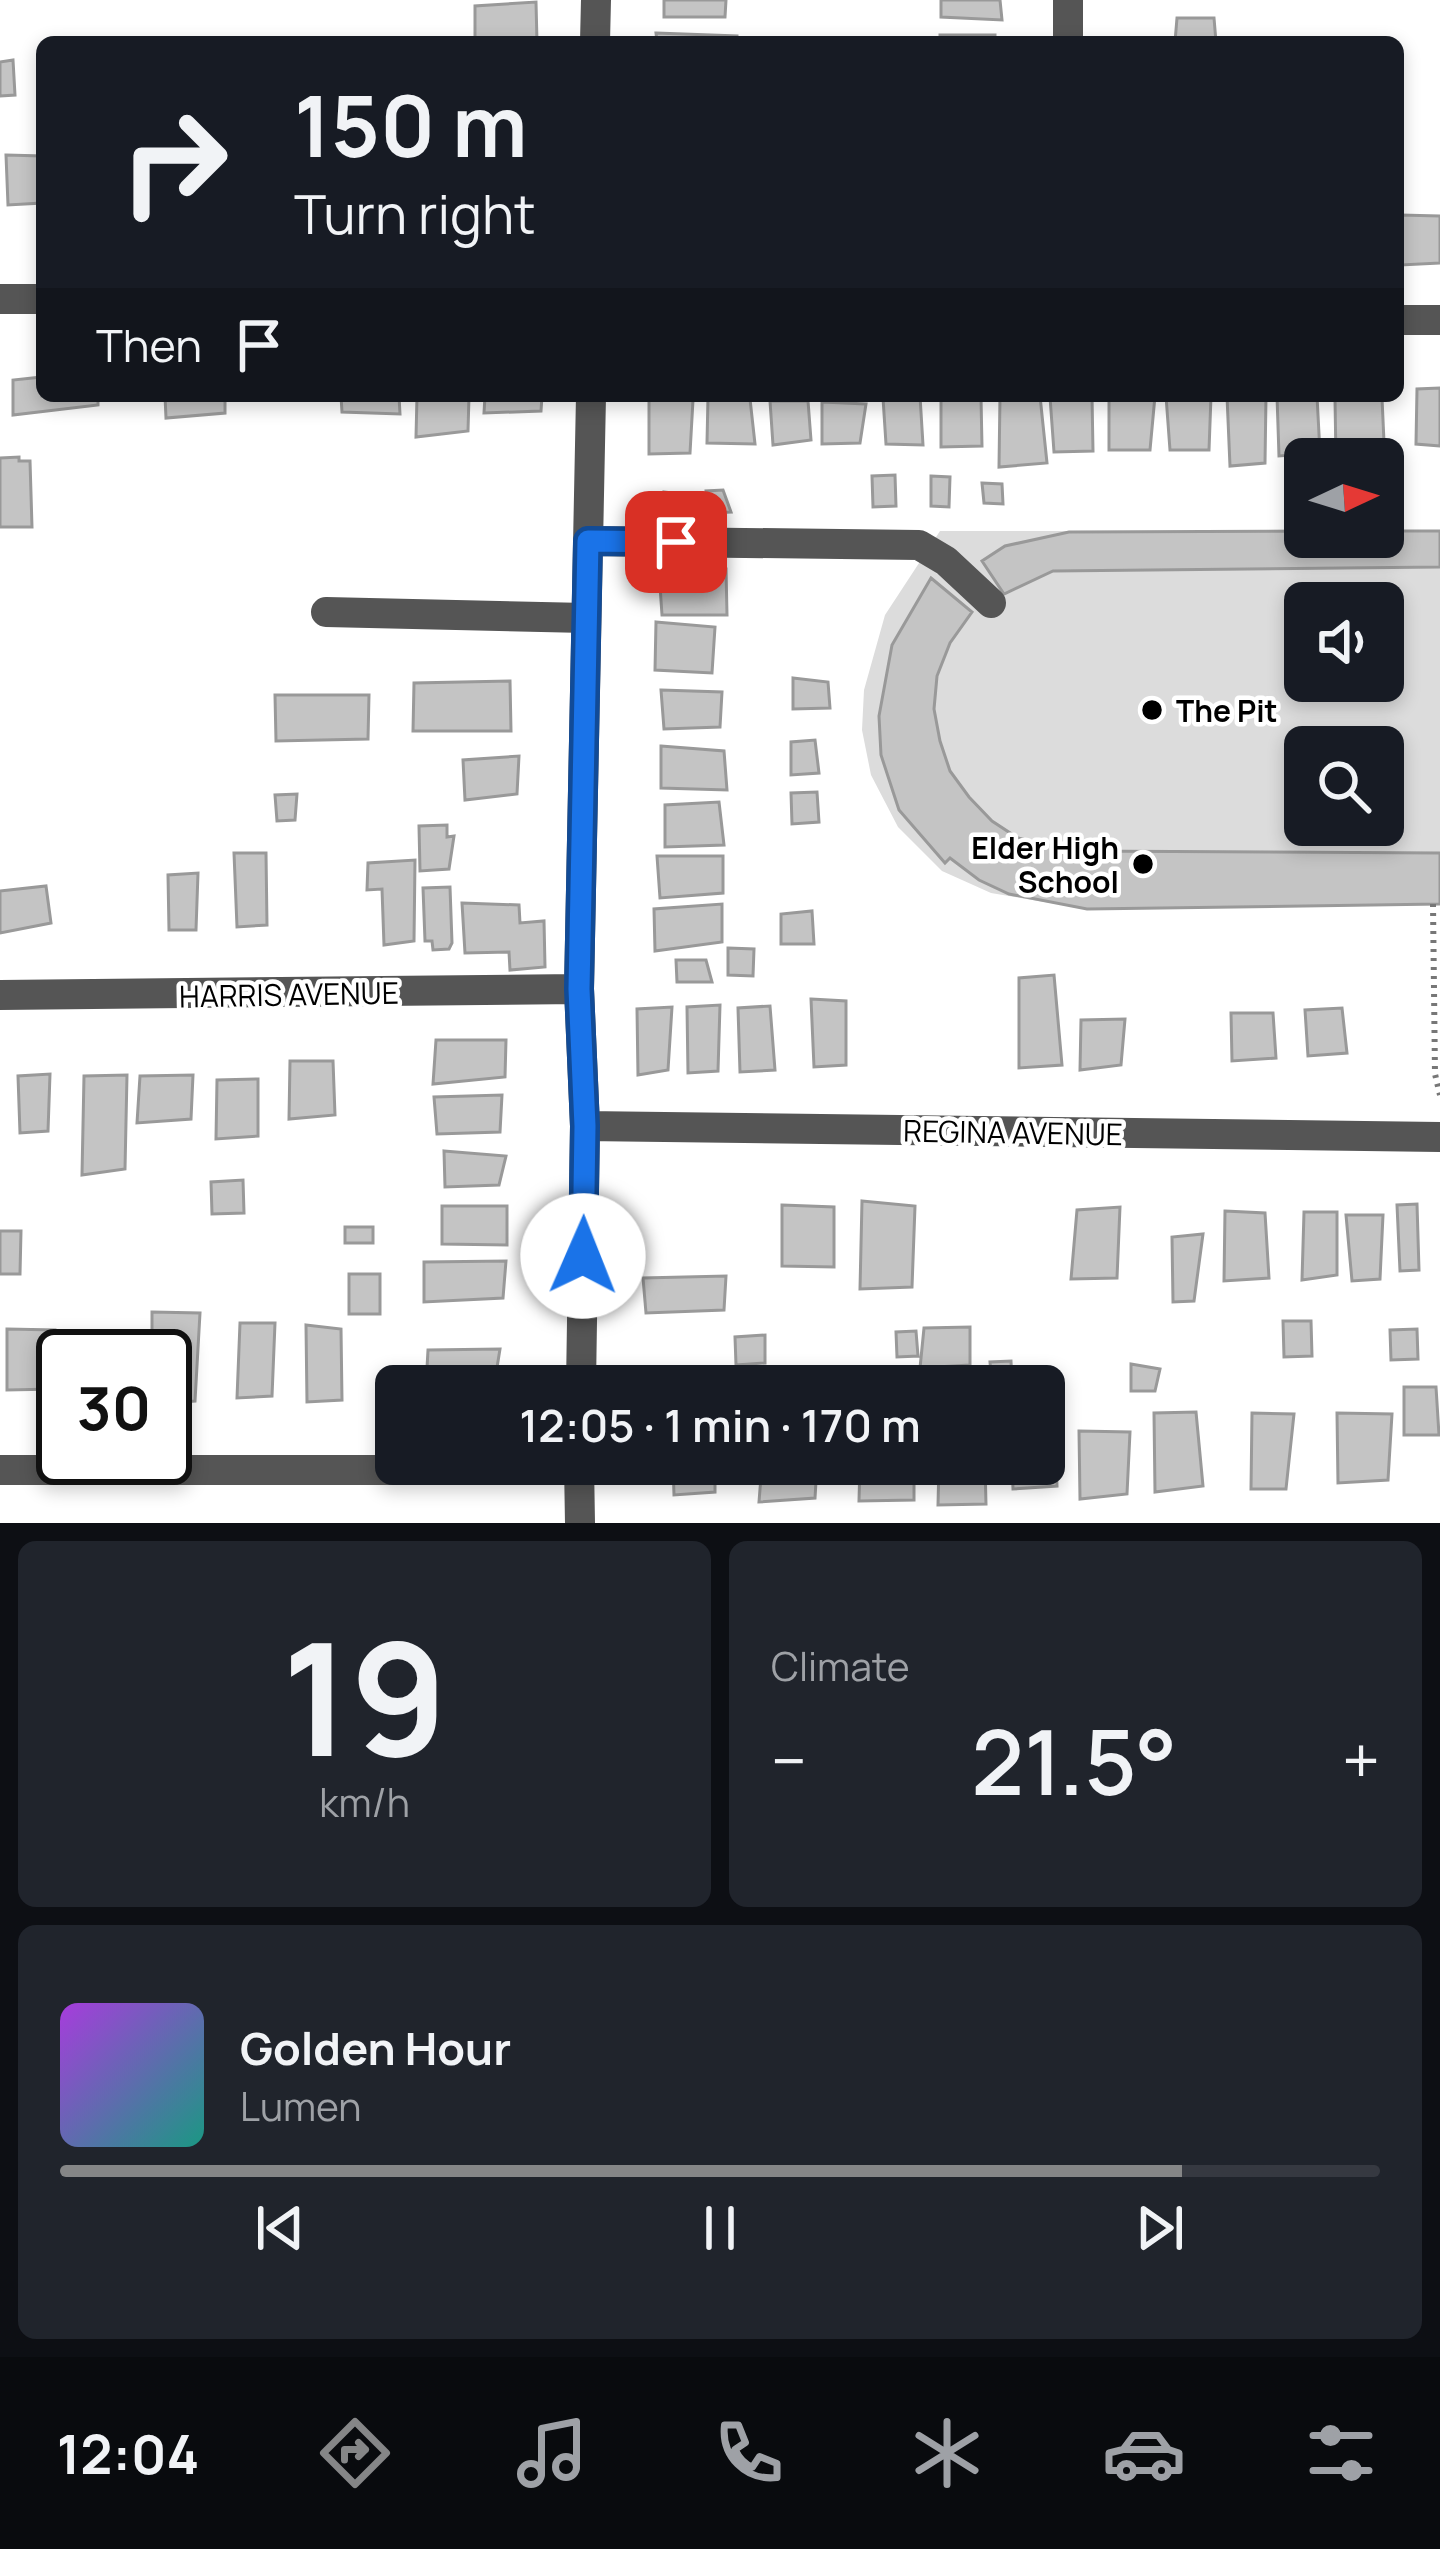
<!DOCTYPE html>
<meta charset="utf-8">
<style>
body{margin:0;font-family:Manrope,sans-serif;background:#20242c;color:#f1f3f6;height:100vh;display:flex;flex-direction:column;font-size:45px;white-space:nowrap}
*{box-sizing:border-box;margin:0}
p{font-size:39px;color:#9ea1a6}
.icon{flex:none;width:66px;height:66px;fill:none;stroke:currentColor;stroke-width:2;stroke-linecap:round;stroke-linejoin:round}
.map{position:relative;height:1523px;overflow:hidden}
.side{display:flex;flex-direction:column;gap:18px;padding:18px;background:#0d0f14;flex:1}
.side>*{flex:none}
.top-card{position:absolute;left:36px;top:36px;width:1368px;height:366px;border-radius:18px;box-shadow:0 6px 18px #0003;background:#171b24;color:#f1f3f6;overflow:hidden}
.needle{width:78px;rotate:86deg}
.buttons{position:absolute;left:1284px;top:438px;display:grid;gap:24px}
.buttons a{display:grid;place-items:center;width:120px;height:120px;border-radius:18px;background:#171b24;box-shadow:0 6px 18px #0003;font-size:60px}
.speed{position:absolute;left:36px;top:1329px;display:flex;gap:24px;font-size:60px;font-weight:700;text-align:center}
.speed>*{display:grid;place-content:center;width:156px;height:156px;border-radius:50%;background:#171b24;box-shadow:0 6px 18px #0003;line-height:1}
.speed .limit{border:6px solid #111;border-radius:18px;background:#fff;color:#111}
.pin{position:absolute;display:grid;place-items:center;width:102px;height:102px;color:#fff;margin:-51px;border-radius:24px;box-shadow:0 6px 18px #0006}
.me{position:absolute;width:132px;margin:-66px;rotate:1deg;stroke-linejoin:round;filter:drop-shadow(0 0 9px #0008)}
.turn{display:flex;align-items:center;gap:42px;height:252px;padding:0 60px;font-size:54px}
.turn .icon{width:156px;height:156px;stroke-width:2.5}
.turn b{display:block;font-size:84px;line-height:102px}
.then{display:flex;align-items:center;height:114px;padding:0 60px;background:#0003;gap:24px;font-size:45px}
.big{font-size:90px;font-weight:600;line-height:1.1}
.side .tile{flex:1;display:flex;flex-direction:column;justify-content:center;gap:18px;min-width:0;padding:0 42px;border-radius:18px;background:#20242c}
.side .dial{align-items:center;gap:0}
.dial b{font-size:156px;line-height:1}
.song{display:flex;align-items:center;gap:36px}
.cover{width:144px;height:144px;border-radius:18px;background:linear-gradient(135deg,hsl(280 70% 55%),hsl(170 70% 35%))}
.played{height:12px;border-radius:6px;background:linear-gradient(90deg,#858687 85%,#363941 85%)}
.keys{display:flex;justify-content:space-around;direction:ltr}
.heat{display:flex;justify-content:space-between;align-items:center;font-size:66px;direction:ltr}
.side .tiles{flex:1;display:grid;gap:18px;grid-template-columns:1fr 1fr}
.tile:last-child{grid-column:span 2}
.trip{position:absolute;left:375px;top:1365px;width:690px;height:120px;border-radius:18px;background:#171b24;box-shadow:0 6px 18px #0003;font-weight:600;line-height:120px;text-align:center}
.tabs{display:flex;height:192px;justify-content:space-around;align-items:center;background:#090b0e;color:#9ea1a6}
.tabs .icon{width:84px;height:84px}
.tabs .on{color:#858687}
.tabs b{font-size:54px;color:#f1f3f6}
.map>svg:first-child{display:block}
.green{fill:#dcdcdc;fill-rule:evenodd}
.building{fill:#c4c4c4;stroke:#999;stroke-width:3}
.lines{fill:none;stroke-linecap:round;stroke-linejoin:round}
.path{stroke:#777;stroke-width:6;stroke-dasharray:3 6;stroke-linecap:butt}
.minor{stroke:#555;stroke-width:30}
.route-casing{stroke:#114b97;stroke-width:30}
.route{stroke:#1a73e8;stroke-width:21}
.poi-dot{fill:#000;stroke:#fff;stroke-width:4.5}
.labels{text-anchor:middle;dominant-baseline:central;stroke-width:9;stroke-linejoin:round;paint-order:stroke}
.poi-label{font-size:30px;font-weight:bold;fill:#000;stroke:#fff;text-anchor:start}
.street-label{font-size:30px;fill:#000;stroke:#fff}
</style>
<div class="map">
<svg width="1440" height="1523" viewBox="0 0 1440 1523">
<rect width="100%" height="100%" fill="#fff"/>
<path class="green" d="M 940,531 L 1305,531 L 1305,537 L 1440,531 L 1440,904 L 1087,909 L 991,893 L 942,871 L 898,827 L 871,775 L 862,730 L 864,690 L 885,615 ZM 1305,603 L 1383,603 L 1383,681 L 1305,681 ZM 1305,747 L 1383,747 L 1383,825 L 1305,825 Z"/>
<path class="building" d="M 664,0 L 726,0 L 725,17 L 664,17 Z
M 941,0 L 1000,0 L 1002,20 L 941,17 Z
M 536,2 L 537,42 L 475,42 L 475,6 Z
M 1177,18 L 1214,18 L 1216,42 L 1175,42 Z
M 656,33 L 737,36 L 737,42 L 657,42 Z
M 940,35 L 995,35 L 995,42 L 940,42 Z
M 13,60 L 15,95 L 0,96 L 0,62 Z
M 6,155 L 42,156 L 42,203 L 8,205 Z
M 1400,215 L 1440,216 L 1440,263 L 1401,265 Z
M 42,377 L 42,396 L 98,396 L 98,405 L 13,415 L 13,380 Z
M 1440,388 L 1440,446 L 1416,444 L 1417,389 Z
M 165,396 L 225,396 L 225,413 L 166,418 Z
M 341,396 L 399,396 L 400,414 L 342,412 Z
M 417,396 L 469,396 L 468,431 L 416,437 Z
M 485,396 L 542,396 L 541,411 L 484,413 Z
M 920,396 L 923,445 L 886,444 L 883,398 Z
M 1000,396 L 1040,396 L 1047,463 L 999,467 Z
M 1092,396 L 1093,451 L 1054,452 L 1050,397 Z
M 1109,396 L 1155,396 L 1150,450 L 1109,450 Z
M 1166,396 L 1211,396 L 1209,450 L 1170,450 Z
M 1227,396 L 1266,396 L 1265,463 L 1230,466 Z
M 1277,396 L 1317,396 L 1320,453 L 1279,456 Z
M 708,397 L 750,399 L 755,444 L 707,443 Z
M 941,398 L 981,398 L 982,446 L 941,447 Z
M 1382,398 L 1385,464 L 1383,459 L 1336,459 L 1335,399 Z
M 649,399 L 693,400 L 690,453 L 649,454 Z
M 770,401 L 808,401 L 811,440 L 773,445 Z
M 822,402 L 866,404 L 860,443 L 822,444 Z
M 19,457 L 19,461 L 30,461 L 32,527 L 0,527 L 0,458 Z
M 895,475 L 896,506 L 873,507 L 872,476 Z
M 931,476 L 950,477 L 949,507 L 931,506 Z
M 982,483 L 1002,484 L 1003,504 L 984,503 Z
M 723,490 L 731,512 L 707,513 L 706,491 Z
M 664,492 L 689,495 L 688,510 L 664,510 Z
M 1305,531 L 1305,537 L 1383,537 L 1383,531 L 1440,531 L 1440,567 L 1053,571 L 1004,594 L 982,561 L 1005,546 L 1069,532 Z
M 726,569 L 727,615 L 662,615 L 659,571 Z
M 931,578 L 972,612 L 950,643 L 937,676 L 934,709 L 940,741 L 950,771 L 969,797 L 992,821 L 1018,838 L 1074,851 L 1440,853 L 1440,904 L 1087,909 L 1009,894 L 979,880 L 950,858 L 945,863 L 899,810 L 881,755 L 879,716 L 892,645 Z
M 656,622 L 715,627 L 712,673 L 655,670 Z
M 793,678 L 828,682 L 830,708 L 793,709 Z
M 510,681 L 511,731 L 413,731 L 414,683 Z
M 661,690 L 722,692 L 720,727 L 664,729 Z
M 275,695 L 369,695 L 368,739 L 276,741 Z
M 815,740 L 819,773 L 791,775 L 791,742 Z
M 661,746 L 724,751 L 727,790 L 661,788 Z
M 519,756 L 517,794 L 465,800 L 463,760 Z
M 817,792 L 819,822 L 792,824 L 791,793 Z
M 297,794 L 295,820 L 277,821 L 275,795 Z
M 719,802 L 724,845 L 665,847 L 665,805 Z
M 447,825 L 447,837 L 454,836 L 449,869 L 420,871 L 419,826 Z
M 234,853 L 266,853 L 267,925 L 237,927 Z
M 657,856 L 723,856 L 723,893 L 660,898 Z
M 415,860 L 414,941 L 384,945 L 382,889 L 367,890 L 368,863 Z
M 198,873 L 196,930 L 169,930 L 168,875 Z
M 46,886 L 51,923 L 0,933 L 0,891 Z
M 450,887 L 452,943 L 449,949 L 433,950 L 432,941 L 425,941 L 423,888 Z
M 462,903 L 519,905 L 520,923 L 544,921 L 545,967 L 510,970 L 509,952 L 465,953 Z
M 722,904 L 722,942 L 655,951 L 654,909 Z
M 812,911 L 814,944 L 781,944 L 781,914 Z
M 728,948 L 754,949 L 753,976 L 728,975 Z
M 676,960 L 706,960 L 712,982 L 677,982 Z
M 1054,975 L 1062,1065 L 1019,1068 L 1019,978 Z
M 811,999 L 846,1001 L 846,1065 L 814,1067 Z
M 720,1005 L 718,1071 L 688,1073 L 687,1007 Z
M 770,1006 L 775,1070 L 740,1072 L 738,1008 Z
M 672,1007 L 668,1070 L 638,1075 L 637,1009 Z
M 1342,1008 L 1347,1053 L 1308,1056 L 1305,1010 Z
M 1231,1013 L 1273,1013 L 1276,1058 L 1232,1061 Z
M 1125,1019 L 1121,1065 L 1080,1070 L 1081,1020 Z
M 436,1040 L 506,1040 L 505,1077 L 433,1084 Z
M 290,1061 L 333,1061 L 335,1115 L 289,1119 Z
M 50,1074 L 48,1131 L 20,1133 L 18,1076 Z
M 127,1075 L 125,1169 L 82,1175 L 84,1076 Z
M 193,1075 L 191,1119 L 137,1123 L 140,1076 Z
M 258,1079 L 258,1136 L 216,1139 L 217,1080 Z
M 502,1095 L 500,1132 L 437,1134 L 434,1097 Z
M 444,1151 L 506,1156 L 499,1185 L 445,1187 Z
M 243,1180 L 244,1213 L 212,1214 L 211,1182 Z
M 862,1201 L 915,1206 L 912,1287 L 860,1289 Z
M 1417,1204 L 1419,1270 L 1400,1271 L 1397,1205 Z
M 782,1205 L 834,1207 L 834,1267 L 782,1266 Z
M 442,1206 L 507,1206 L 507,1245 L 442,1244 Z
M 1120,1207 L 1117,1278 L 1071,1279 L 1077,1210 Z
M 1225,1211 L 1265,1213 L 1269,1278 L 1224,1281 Z
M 1304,1212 L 1337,1212 L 1337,1275 L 1302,1280 Z
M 1346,1215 L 1383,1215 L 1380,1279 L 1352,1281 Z
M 345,1227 L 373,1227 L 373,1243 L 345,1243 Z
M 0,1231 L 21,1231 L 20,1274 L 0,1274 Z
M 1203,1234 L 1194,1301 L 1173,1302 L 1172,1237 Z
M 506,1261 L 503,1298 L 424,1302 L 424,1262 Z
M 349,1274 L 380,1274 L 380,1314 L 349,1314 Z
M 726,1276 L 724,1310 L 646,1313 L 643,1278 Z
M 152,1312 L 200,1313 L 195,1401 L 165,1403 L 165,1356 L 152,1356 Z
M 1283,1321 L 1311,1321 L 1312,1356 L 1284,1357 Z
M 240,1323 L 275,1323 L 272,1396 L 237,1398 Z
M 306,1325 L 341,1329 L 342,1400 L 307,1402 Z
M 970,1327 L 970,1365 L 920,1368 L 924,1328 Z
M 7,1329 L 55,1330 L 55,1389 L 7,1390 Z
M 1417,1329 L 1418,1359 L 1391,1360 L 1390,1330 Z
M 916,1331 L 918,1356 L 897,1357 L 896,1332 Z
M 765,1335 L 765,1363 L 736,1365 L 735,1337 Z
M 73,1342 L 122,1345 L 120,1356 L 73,1356 Z
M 500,1349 L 494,1386 L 426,1386 L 428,1350 Z
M 1011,1361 L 1012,1386 L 992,1386 L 990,1362 Z
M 1131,1364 L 1160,1369 L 1155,1391 L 1131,1391 Z
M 1404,1387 L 1436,1387 L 1439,1435 L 1404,1435 Z
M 1196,1412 L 1203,1486 L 1155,1492 L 1154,1413 Z
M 1252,1413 L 1294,1414 L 1286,1489 L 1251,1489 Z
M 1337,1413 L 1392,1414 L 1388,1480 L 1338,1483 Z
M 1055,1431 L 1057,1486 L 1013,1489 L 1012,1464 L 1044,1464 L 1044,1432 Z
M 1079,1431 L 1130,1432 L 1127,1494 L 1080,1499 Z
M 673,1464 L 715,1464 L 715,1492 L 674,1495 Z
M 762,1464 L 817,1464 L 815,1498 L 759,1502 Z
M 860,1464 L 914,1464 L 914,1500 L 859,1501 Z
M 939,1464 L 985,1464 L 986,1504 L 938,1505 Z"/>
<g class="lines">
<path class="path" d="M 1433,904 L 1435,1074 L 1440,1095"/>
<path class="minor" d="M 1068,0 L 1068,42
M 595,42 L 596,0
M 0,299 L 42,299
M 1398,320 L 1440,320
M 588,541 L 919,545 L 946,561 L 991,603
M 326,612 L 586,618
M 0,995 L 579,989
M 585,1126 L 1440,1137
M 581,1386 L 585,1126 L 579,989 L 591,396
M 579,1464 L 580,1523
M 0,1470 L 579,1470"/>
</g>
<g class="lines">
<g class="route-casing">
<path id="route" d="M 583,1256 L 585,1126 L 579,989 L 588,541 L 676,542"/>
</g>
<use href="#route" class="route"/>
</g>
<g class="poi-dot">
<circle cx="1152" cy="710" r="12"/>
<circle cx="1143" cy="864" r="12"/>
</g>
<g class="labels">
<g class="poi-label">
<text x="1176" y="710">The Pit</text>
<text x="1119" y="847" text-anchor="end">Elder High<tspan x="1119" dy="34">School</tspan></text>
</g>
<g class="street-label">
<text transform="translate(289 994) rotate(-1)">HARRIS AVENUE</text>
<text transform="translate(1013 1132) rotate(1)">REGINA AVENUE</text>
</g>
</g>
</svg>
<div class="buttons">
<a><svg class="needle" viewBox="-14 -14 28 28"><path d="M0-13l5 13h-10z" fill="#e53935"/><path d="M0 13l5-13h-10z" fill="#9ea1a6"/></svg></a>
<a><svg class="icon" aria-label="sound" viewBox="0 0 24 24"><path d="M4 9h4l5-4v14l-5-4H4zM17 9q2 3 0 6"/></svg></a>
<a><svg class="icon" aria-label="search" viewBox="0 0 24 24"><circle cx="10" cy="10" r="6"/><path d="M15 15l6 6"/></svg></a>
</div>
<div class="speed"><div class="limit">30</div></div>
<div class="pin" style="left:676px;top:542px;background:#d93025"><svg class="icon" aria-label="arrive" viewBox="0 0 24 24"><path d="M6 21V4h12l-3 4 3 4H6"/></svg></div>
<svg class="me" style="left:583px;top:1256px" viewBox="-20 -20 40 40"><circle r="19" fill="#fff"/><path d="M0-13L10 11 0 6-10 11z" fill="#1a73e8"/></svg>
<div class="trip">12:05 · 1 min · 170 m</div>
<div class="top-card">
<div class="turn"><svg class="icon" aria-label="right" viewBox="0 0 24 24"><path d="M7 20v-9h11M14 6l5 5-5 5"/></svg><div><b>150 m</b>Turn right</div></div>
<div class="then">Then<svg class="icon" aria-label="arrive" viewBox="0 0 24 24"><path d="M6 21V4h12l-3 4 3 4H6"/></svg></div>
</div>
</div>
<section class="side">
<div class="tiles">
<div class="tile dial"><b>19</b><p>km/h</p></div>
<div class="tile"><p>Climate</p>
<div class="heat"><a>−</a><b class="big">21.5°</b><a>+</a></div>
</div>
<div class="tile">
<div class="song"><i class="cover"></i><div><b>Golden Hour</b><p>Lumen</p></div></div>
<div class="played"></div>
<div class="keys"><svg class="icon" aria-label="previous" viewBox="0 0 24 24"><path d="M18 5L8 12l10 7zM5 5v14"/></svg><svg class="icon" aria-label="pause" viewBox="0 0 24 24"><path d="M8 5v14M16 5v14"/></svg><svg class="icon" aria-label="next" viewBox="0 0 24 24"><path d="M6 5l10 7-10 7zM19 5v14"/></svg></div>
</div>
</div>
</section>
<nav class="tabs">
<b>12:04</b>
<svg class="icon on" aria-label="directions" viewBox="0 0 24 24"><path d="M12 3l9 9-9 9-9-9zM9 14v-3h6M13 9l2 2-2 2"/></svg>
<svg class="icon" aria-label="music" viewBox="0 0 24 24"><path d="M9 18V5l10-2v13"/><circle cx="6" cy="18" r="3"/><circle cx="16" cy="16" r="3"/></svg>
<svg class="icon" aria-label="phone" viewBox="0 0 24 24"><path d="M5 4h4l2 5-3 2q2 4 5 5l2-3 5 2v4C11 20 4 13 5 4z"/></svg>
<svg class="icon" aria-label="climate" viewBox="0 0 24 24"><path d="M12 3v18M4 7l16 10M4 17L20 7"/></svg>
<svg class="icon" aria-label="car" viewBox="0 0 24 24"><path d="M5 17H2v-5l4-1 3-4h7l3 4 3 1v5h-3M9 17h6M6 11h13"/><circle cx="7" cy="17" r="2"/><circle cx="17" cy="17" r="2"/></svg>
<svg class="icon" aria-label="filters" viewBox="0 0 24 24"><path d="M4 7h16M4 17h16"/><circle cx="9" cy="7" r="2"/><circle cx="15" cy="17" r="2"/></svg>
</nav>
